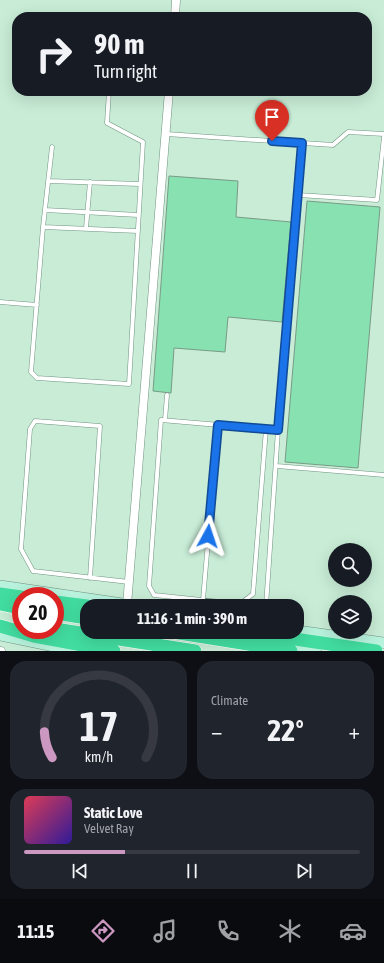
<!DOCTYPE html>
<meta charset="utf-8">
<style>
body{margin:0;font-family:"Asap Condensed",sans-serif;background:#20242c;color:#f1f3f6;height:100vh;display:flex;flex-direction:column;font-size:15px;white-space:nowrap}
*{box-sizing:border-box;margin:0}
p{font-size:13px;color:#9ea1a6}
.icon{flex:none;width:22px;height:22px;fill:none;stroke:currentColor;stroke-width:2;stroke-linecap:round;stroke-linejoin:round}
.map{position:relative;height:651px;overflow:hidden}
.drawer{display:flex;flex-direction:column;gap:10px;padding:10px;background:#0d0f14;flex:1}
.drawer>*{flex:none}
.guide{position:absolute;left:12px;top:12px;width:360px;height:84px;border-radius:16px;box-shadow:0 4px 16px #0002;background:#171b24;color:#f1f3f6;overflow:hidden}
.buttons{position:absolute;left:328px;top:543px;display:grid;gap:8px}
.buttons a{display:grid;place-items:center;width:44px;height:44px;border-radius:50%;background:#171b24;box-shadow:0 4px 16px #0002;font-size:20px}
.speed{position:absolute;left:12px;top:587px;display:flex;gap:8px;font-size:20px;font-weight:700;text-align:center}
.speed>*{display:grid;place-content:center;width:52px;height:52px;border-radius:50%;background:#171b24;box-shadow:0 4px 16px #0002;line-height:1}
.speed .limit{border:6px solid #d22;background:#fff;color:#111}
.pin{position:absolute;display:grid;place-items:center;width:34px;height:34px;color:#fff;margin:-41px -17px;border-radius:50% 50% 50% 0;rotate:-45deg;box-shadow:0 0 4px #0007}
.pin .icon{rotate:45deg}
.me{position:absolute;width:44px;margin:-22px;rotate:5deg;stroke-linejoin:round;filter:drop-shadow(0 0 3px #0008)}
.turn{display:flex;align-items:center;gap:14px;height:84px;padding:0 16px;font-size:18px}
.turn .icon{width:52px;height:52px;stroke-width:2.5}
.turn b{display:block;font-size:28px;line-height:34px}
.big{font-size:30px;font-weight:700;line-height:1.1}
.drawer .card{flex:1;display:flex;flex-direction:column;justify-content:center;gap:6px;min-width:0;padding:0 14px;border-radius:16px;background:#20242c}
.drawer .dial{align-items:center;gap:0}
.dial svg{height:104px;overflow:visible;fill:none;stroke:#363941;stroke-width:7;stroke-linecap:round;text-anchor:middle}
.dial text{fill:#f1f3f6;stroke:none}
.song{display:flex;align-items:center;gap:12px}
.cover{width:48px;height:48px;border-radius:6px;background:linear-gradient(135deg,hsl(350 70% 55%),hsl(250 70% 35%))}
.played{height:4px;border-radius:2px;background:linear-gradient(90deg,#cc98c2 30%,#363941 30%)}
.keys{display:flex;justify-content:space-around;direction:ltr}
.heat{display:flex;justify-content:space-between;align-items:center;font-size:22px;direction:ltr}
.drawer .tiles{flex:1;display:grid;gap:10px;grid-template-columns:1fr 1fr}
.card:last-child{grid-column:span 2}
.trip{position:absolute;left:80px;top:599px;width:224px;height:40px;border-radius:16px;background:#171b24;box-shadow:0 4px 16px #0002;font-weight:700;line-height:40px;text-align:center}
.dock{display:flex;height:64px;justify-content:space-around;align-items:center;background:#090b0e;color:#9ea1a6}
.dock .icon{width:28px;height:28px}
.dock .on{color:#cc98c2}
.dock b{font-size:18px;color:#f1f3f6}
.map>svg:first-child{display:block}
.building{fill:#87e1b0;stroke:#799b87}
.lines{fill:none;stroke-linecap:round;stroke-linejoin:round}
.service-casing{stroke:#719380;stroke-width:5}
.minor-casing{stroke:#719380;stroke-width:9}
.secondary-casing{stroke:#719380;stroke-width:12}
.trunk-casing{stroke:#fff;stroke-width:14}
.service{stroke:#fff;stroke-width:4}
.minor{stroke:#fff;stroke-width:8}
.secondary{stroke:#b8f2dc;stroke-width:11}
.trunk{stroke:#42dca0;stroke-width:13}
.route-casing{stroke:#114b97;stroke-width:10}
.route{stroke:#1a73e8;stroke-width:7}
</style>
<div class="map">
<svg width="384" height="651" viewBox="0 0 384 651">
<rect width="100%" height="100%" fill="#c8ecd6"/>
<path class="building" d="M 169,176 L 238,181 L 236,217 L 291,222 L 282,322 L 228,317 L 225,352 L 174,348 L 171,393 L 153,391 Z
M 307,201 L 380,207 L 358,468 L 285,462 Z"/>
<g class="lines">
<g class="service-casing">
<path id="service" d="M 166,134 L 333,145 L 348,132 L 384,134
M 52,147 L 43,227 L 31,372 L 37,378 L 129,384 L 143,142 L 107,123 L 109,91
M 48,181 L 140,184
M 298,195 L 377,200 L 384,137
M 45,210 L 138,215
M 43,227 L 138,231
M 86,228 L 90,182
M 0,302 L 37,305
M 165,420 L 167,395
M 266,429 L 253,594 L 240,604 L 154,595 L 149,586 L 161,420 L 278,430
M 277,466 L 384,475
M 90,578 L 100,426 L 35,421 L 30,429 L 21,549 L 33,571 L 129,582
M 203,600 L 218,425
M 266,606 L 278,430 L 302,143"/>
</g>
<g class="minor-casing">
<path id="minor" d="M 175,17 L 176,0
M 127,605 L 169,91
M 0,651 L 1,651"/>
</g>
<g class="secondary-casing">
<path id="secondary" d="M 0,586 L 136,606
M 297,631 L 384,643
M 0,635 L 78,651
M 283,646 L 316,651"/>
</g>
<g class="trunk-casing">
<path id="trunk" d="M 0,594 L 21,597
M 55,602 L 87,606
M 0,604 L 21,608
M 55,613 L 87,618
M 0,626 L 34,636 L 114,651
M 55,629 L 195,651
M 173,632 L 291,651
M 247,632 L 376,651"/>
</g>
<use href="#service" class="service"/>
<use href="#minor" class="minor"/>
<use href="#secondary" class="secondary"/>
<use href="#trunk" class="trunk"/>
</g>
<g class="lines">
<g class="route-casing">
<path id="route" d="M 208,536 L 218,425 L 278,430 L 302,143 L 272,141"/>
</g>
<use href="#route" class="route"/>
</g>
</svg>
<div class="buttons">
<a><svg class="icon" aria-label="search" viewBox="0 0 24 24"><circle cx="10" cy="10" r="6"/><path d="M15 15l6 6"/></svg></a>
<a><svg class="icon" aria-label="layers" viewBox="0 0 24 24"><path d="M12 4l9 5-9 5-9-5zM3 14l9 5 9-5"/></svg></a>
</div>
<div class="speed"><div class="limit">20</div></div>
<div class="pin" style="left:272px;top:141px;background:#d93025"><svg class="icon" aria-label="arrive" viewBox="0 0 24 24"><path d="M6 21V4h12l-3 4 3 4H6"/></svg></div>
<svg class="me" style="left:208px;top:536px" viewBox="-20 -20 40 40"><path d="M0-17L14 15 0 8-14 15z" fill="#1a73e8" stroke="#fff" stroke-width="4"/></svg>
<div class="trip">11:16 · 1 min · 390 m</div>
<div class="guide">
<div class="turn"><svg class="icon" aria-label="right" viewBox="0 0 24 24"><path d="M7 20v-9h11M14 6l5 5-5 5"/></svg><div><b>90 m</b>Turn right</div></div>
</div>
</div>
<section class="drawer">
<div class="tiles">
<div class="card dial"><svg viewBox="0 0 100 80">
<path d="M14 69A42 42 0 1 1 86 69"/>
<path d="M14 69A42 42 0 0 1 8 49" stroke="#cc98c2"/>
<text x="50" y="56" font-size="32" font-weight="700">17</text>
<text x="50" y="72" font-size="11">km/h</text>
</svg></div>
<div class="card"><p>Climate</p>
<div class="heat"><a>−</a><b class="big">22°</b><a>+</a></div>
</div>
<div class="card">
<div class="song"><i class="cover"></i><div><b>Static Love</b><p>Velvet Ray</p></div></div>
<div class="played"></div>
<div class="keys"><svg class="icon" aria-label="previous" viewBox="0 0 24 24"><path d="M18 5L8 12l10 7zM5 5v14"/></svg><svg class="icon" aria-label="pause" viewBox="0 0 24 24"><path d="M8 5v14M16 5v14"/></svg><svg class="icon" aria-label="next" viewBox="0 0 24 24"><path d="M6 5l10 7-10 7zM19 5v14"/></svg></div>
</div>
</div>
</section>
<nav class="dock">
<b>11:15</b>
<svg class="icon on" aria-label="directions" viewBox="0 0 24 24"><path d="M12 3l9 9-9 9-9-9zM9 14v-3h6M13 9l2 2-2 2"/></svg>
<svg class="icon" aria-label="music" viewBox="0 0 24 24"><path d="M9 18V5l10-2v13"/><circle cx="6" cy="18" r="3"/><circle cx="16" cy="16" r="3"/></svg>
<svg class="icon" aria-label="phone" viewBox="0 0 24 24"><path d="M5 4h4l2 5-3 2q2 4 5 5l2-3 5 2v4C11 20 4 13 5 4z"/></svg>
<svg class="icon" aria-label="climate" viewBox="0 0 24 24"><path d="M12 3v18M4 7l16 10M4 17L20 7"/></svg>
<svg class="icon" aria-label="car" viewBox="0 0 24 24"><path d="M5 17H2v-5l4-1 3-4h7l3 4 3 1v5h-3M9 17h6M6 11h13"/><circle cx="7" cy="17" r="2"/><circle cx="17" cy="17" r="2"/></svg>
</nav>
